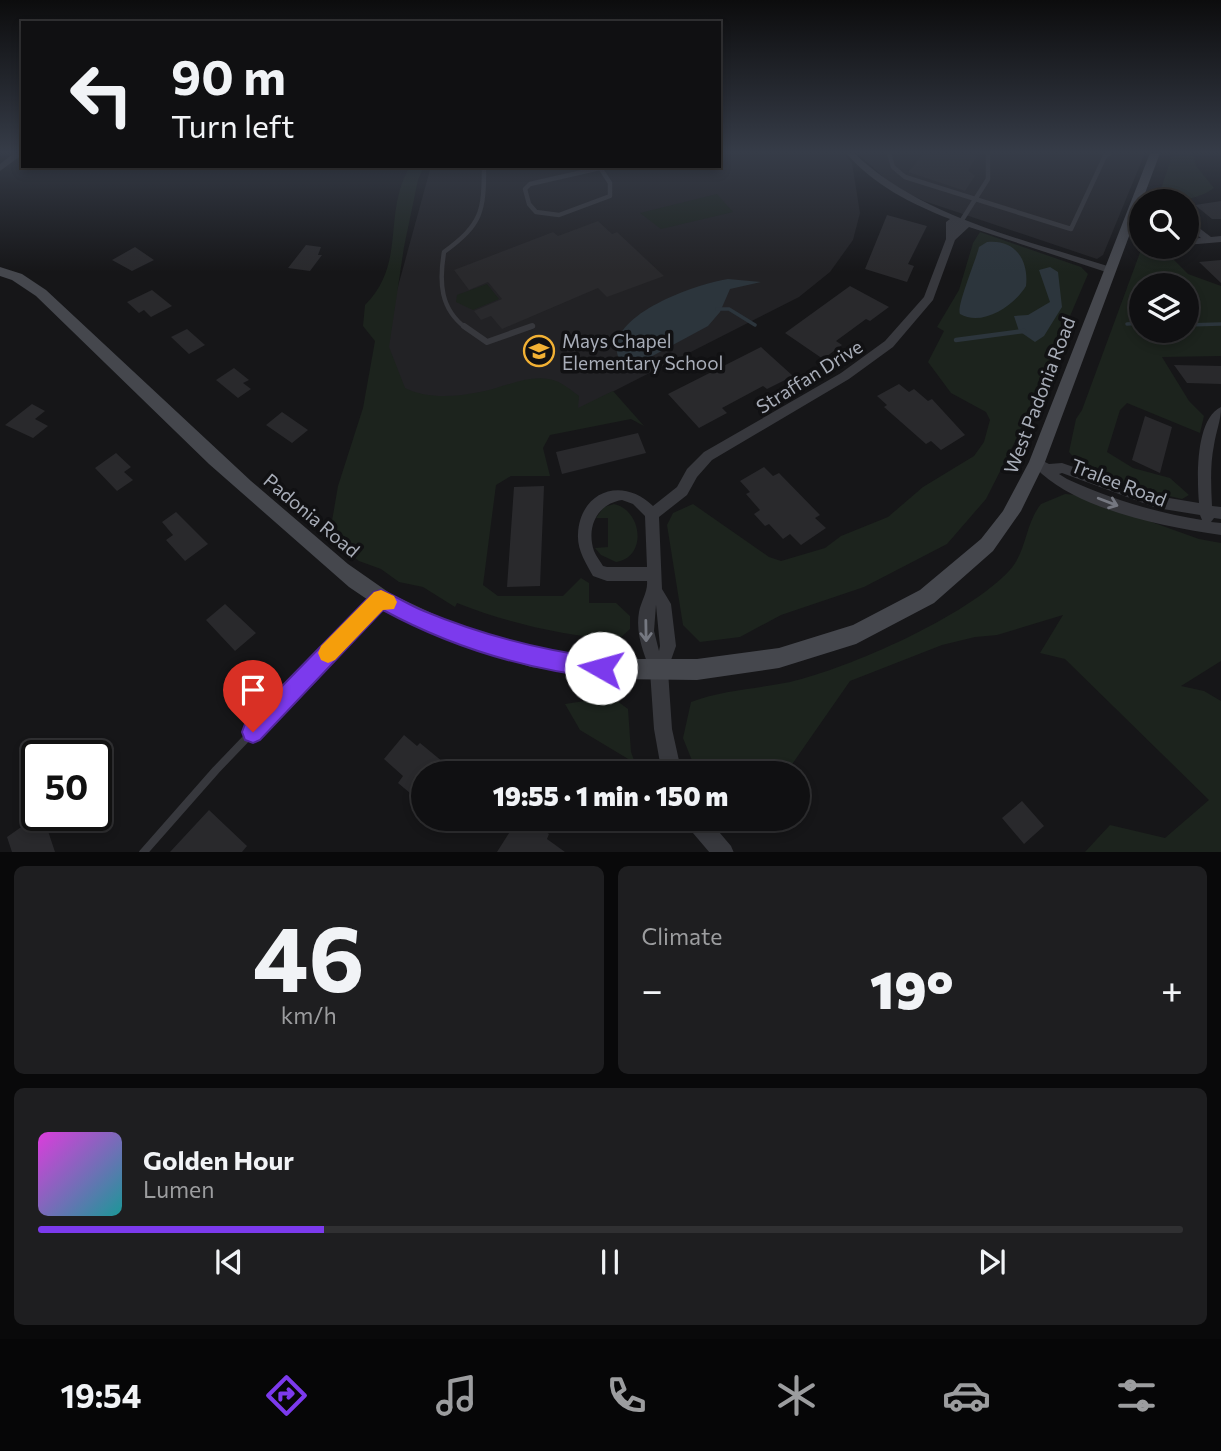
<!DOCTYPE html>
<meta charset="utf-8">
<style>
body{margin:0;font-family:Commissioner,sans-serif;background:#1e1e20;color:#f1f3f6;height:100vh;display:flex;flex-direction:column;font-size:26px;white-space:nowrap}
*{box-sizing:border-box;margin:0}
p{font-size:23px;color:#9c9d9f}
.icon{flex:none;width:38px;height:38px;fill:none;stroke:currentColor;stroke-width:2;stroke-linecap:round;stroke-linejoin:round}
.map{position:relative;height:852px;overflow:hidden}
.details{display:flex;flex-direction:column;gap:14px;padding:14px;background:#09090a;flex:1}
.details>*{flex:none}
.top-card{position:absolute;left:21px;top:21px;width:700px;height:147px;border-radius:0px;box-shadow:0 4px 10px #0003,0 0 0 2px #303032;background:#101012;color:#f1f3f6;overflow:hidden}
.buttons{position:absolute;left:1129px;top:189px;display:grid;gap:14px}
.buttons a{display:grid;place-items:center;width:70px;height:70px;border-radius:50%;background:#101012;box-shadow:0 4px 10px #0003,0 0 0 2px #303032;font-size:35px}
.speed{position:absolute;left:21px;top:740px;display:flex;gap:14px;font-size:35px;font-weight:700;text-align:center}
.speed>*{display:grid;place-content:center;width:91px;height:91px;border-radius:50%;background:#101012;box-shadow:0 4px 10px #0003,0 0 0 2px #303032;line-height:1}
.speed .limit{border:4px solid #111;border-radius:10px;background:#fff;color:#111}
.pin{position:absolute;display:grid;place-items:center;width:60px;height:60px;color:#fff;margin:-72px -30px;border-radius:50% 50% 50% 0;rotate:-45deg;box-shadow:0 0 7px #0007}
.pin .icon{rotate:45deg}
.me{position:absolute;width:77px;margin:-38px;rotate:277deg;stroke-linejoin:round;filter:drop-shadow(0 0 5px #0008)}
.turn{display:flex;align-items:center;gap:24px;height:147px;padding:0 35px;font-size:32px}
.turn .icon{width:91px;height:91px;stroke-width:2.5}
.turn b{display:block;font-size:49px;line-height:60px}
.big{font-size:52px;font-weight:800;line-height:1.1}
.details .widget{flex:1;display:flex;flex-direction:column;justify-content:center;gap:10px;min-width:0;padding:0 24px;border-radius:10px;background:#1e1e20}
.details .dial{align-items:center;gap:0}
.dial b{font-size:91px;line-height:1}
.song{display:flex;align-items:center;gap:21px}
.cover{width:84px;height:84px;border-radius:10px;background:linear-gradient(135deg,hsl(300 70% 55%),hsl(180 70% 35%))}
.played{height:7px;border-radius:4px;background:linear-gradient(90deg,#7c3aed 25%,#303032 25%)}
.keys{display:flex;justify-content:space-around;direction:ltr}
.heat{display:flex;justify-content:space-between;align-items:center;font-size:38px;direction:ltr}
.details .tiles{flex:1;display:grid;gap:14px;grid-template-columns:1fr 1fr}
.widget:last-child{grid-column:span 2}
.trip{position:absolute;left:411px;top:761px;width:399px;height:70px;border-radius:35px;background:#101012;box-shadow:0 4px 10px #0003,0 0 0 2px #303032;font-weight:800;line-height:70px;text-align:center}
.dock{display:flex;height:112px;justify-content:space-around;align-items:center;background:#060607;color:#9c9d9f}
.dock .icon{width:49px;height:49px}
.dock .on{color:#7c3aed}
.dock b{font-size:32px;color:#f1f3f6}
.map>svg:first-child{display:block}
.built{fill:#222225}
.green{fill:#1c231d;fill-rule:evenodd}
.water{fill:#2c353c}
.lines{fill:none;stroke-linecap:round;stroke-linejoin:round}
.stream-far1{stroke:#2c353c;stroke-width:3.5}
.stream{stroke:#2c353c;stroke-width:4.5}
.building{fill:#29292c}
.service-far2{stroke:#37383d;stroke-width:4.5}
.service-far1{stroke:#37383d;stroke-width:6}
.service{stroke:#37383d;stroke-width:8}
.minor{fill:#37383d;fill-rule:evenodd}
.tertiary{fill:#37383d;fill-rule:evenodd}
.secondary{fill:#45474d;fill-rule:evenodd}
.oneway{stroke:#757881}
.route{fill:#7c3aed;stroke:#51269a;stroke-width:2}
.slow{fill:#f59e0b}
.labels{text-anchor:middle;dominant-baseline:central;stroke-width:7;stroke-linejoin:round;paint-order:stroke}
.poi-label{font-size:19px;fill:#a8adb8;stroke:#111113;text-anchor:start}
.street-label{font-size:19px;fill:#a8adb8;stroke:#111113}
</style>
<div class="map">
<svg width="1221" height="853" viewBox="0 0 1221 853">
<rect width="100%" height="100%" fill="#161618"/>
<path class="built" d="M 719,153 L 844,153 L 852,163 L 860,213 L 853,240 L 830,272 L 799,297 L 559,419 L 340,541 L 397,290 L 431,166 L 719,166 Z
M 857,153 L 1145,153 L 1103,255 L 1097,259 L 924,201 L 893,186 Z"/>
<path class="green" d="M 1173,153 L 1193,153 L 1196,166 L 1214,188 C 1198,200 1177,201 1157,201 Z
M 410,166 L 424,166 L 418,180 L 404,247 L 389,347 L 405,388 C 426,399 456,397 480,392 C 503,388 533,372 556,381 C 564,384 572,391 579,396 L 578,408 L 613,391 L 644,426 L 631,419 L 550,435 L 543,448 L 550,476 L 511,476 L 496,485 L 483,585 L 498,596 L 563,596 L 581,578 L 589,583 L 589,603 L 616,603 L 630,616 L 630,629 L 618,640 C 562,635 510,624 457,603 L 455,607 L 423,587 L 399,582 L 381,569 L 359,561 L 338,545 L 332,521 L 338,486 L 363,408 L 375,341 L 363,326 L 365,305 C 407,263 382,214 410,166 Z
M 717,194 L 733,212 L 661,229 L 640,213 Z
M 980,232 L 1081,267 L 1088,274 L 1023,426 L 986,499 L 947,544 L 864,587 L 781,615 L 740,637 L 700,642 L 683,625 L 667,525 L 673,513 L 693,504 L 769,557 L 781,561 L 825,548 L 841,536 L 888,517 L 923,487 L 974,456 L 984,442 L 990,420 L 986,412 L 951,393 L 928,362 L 944,331 L 937,327 L 959,290 L 973,243 Z
M 1142,247 L 1161,247 L 1188,274 L 1221,286 L 1221,356 L 1162,357 L 1189,401 L 1204,416 L 1200,433 L 1127,403 L 1120,410 L 1107,452 L 1133,468 L 1170,478 L 1189,495 L 1182,499 C 1149,491 1090,480 1069,452 L 1076,419 L 1082,410 ZM 1141,285 L 1186,285 L 1186,331 L 1141,331 Z
M 487,284 L 499,299 L 473,310 L 456,302 L 457,295 Z
M 1065,494 L 1076,495 L 1199,539 L 1221,543 L 1221,661 L 1181,686 L 1204,691 L 1221,701 L 1221,852 L 1085,852 L 1110,825 L 1165,838 L 1209,800 L 1065,659 L 1040,653 L 1063,615 L 997,635 L 975,637 L 942,645 L 850,681 L 786,773 L 697,773 L 683,738 L 691,702 C 723,690 756,689 790,682 C 850,668 967,616 1009,571 C 1027,552 1025,523 1041,504 Z
M 614,504 C 642,510 648,557 616,562 L 601,555 L 595,548 L 608,547 L 608,518 L 596,518 L 604,507 Z
M 591,700 L 617,701 L 628,709 L 631,752 L 635,763 L 580,730 L 565,704 Z"/>
<path class="water" d="M 987,242 C 1015,239 1029,260 1026,286 C 1014,306 982,327 960,314 C 956,307 976,260 979,247 Z
M 1050,267 L 1058,272 L 1062,307 L 1044,336 L 1035,342 L 1019,331 L 1014,316 L 1028,315 L 1050,302 L 1039,270 Z
M 728,279 L 761,282 L 730,289 L 720,312 L 708,326 L 632,367 L 620,361 C 597,317 699,283 728,279 Z"/>
<g class="lines">
<path class="stream-far1" d="M 717,309 L 729,309 L 755,325
M 1127,324 L 1141,323
M 1186,325 L 1221,324"/>
<path class="stream" d="M 956,340 L 1024,331"/>
</g>
<path class="building" d="M 924,153 L 972,153 L 977,157 L 968,170 L 975,176 L 965,191 L 908,172 Z
M 1221,201 L 1221,219 L 1212,219 L 1195,205 Z
M 887,215 L 927,226 L 908,264 L 914,266 L 907,282 L 865,269 Z
M 598,221 L 612,234 L 617,232 L 664,276 L 607,297 L 598,288 L 502,329 L 491,316 L 481,320 L 474,311 L 502,299 L 488,282 L 469,290 L 454,270 L 553,232 L 558,236 Z
M 306,245 L 321,247 L 318,255 L 322,255 L 310,271 L 288,268 Z
M 135,247 L 154,260 L 132,271 L 112,260 Z
M 1221,260 L 1221,283 L 1199,262 Z
M 850,286 L 889,307 L 870,321 L 866,319 L 836,341 L 842,345 L 823,359 L 785,333 Z
M 152,290 L 172,306 L 151,317 L 144,310 L 139,313 L 127,302 Z
M 187,329 L 205,345 L 189,354 L 171,337 Z
M 761,347 L 793,376 L 767,389 L 763,386 L 722,408 L 727,413 L 699,428 L 668,394 Z
M 1174,365 L 1221,366 L 1221,384 L 1187,383 Z
M 234,368 L 249,380 L 243,383 L 251,389 L 238,398 L 216,380 Z
M 899,384 L 909,392 L 914,389 L 928,401 L 932,399 L 965,435 L 941,450 L 931,441 L 926,444 L 884,407 L 887,405 L 877,396 Z
M 32,404 L 45,411 L 35,419 L 48,426 L 33,438 L 5,425 Z
M 282,412 L 308,430 L 292,443 L 266,425 Z
M 1145,416 L 1172,427 L 1160,473 L 1132,460 Z
M 638,433 L 646,453 L 562,474 L 556,452 Z
M 116,453 L 131,467 L 124,472 L 133,480 L 117,491 L 95,468 Z
M 764,467 L 773,476 L 779,473 L 820,515 L 815,518 L 826,528 L 801,545 L 790,534 L 783,539 L 769,524 L 765,526 L 754,514 L 760,510 L 746,494 L 750,492 L 740,481 Z
M 544,486 L 540,586 L 507,587 L 514,487 Z
M 176,512 L 208,544 L 185,561 L 166,540 L 173,535 L 162,522 Z
M 225,604 L 256,633 L 235,651 L 206,620 Z
M 404,735 L 417,746 L 420,743 L 443,762 L 440,765 L 450,774 L 424,774 L 424,793 L 416,786 L 410,793 L 398,783 L 403,776 L 384,759 Z
M 1022,801 L 1044,826 L 1024,844 L 1002,818 Z
M 209,810 L 247,846 L 242,852 L 170,852 Z
M 37,816 L 43,816 L 55,852 L 12,852 L 7,837 Z
M 518,819 L 529,819 L 549,834 L 547,839 L 565,852 L 497,852 Z"/>
<g class="lines">
<path class="service-far2" d="M 889,153 L 893,167 L 905,177 L 1071,229 L 1105,156 L 1110,153
M 599,166 L 610,183 L 610,196 L 559,215 L 536,212 L 529,204 L 525,189 L 530,184 L 600,168
M 962,220 L 988,179 L 988,153
M 466,328 C 440,309 439,282 444,252 C 482,224 484,212 484,166
M 527,328 L 533,326"/>
<path class="service-far1" d="M 464,326 L 487,342 L 532,326"/>
<path class="service" d="M 143,853 L 216,770 L 379,600"/>
<path class="minor" d="M 14,153 L 23,154 L 0,171 L 0,164 Z
M 846,153 L 854,153 C 922,218 1026,240 1114,268 L 1115,270 L 1110,273 L 1106,272 L 969,227 L 955,240 L 933,300 L 893,347 L 849,379 L 712,460 L 697,477 L 687,495 L 659,517 L 662,589 L 671,604 L 676,646 L 665,677 L 659,679 L 653,677 C 645,657 635,635 639,612 C 641,601 648,592 647,581 L 607,581 L 593,576 C 586,563 577,550 578,534 C 580,491 622,476 653,506 L 677,487 L 687,469 L 704,452 L 841,373 L 885,341 L 924,297 L 946,239 L 946,222 L 950,219 C 911,204 874,185 846,153 ZM 622,500 L 633,504 L 645,516 L 647,567 L 607,567 L 603,566 C 600,561 596,556 594,551 C 586,527 597,504 622,500 ZM 656,605 L 660,646 L 659,651 L 654,631 Z
M 1186,218 L 1211,237 L 1221,236 L 1221,242 L 1186,245 L 1186,239 L 1201,238 L 1186,226 Z
M 1221,407 C 1221,421 1216,431 1214,445 C 1210,465 1211,485 1212,506 L 1221,507 L 1221,519 L 1214,518 L 1211,522 L 1221,523 L 1221,535 C 1166,527 1084,511 1042,474 C 1038,470 1034,468 1031,463 L 1032,459 L 1037,458 L 1049,464 L 1062,463 L 1157,496 L 1199,503 C 1197,479 1195,419 1221,407 ZM 1062,473 L 1157,508 L 1200,515 L 1202,520 C 1154,512 1110,499 1067,479 L 1059,474 Z"/>
<path class="tertiary" d="M 659,662 L 665,665 L 668,671 L 672,729 L 682,774 L 662,774 L 654,729 L 650,671 L 653,665 Z
M 684,819 L 708,819 L 731,846 L 734,853 L 710,853 L 687,826 Z"/>
<path class="secondary" d="M 1150,153 L 1160,153 L 1045,462 L 1021,511 L 993,551 L 934,603 L 856,644 L 779,668 L 697,680 L 613,679 L 531,667 L 447,640 L 377,606 L 349,587 L 209,464 L 36,296 L 12,280 L 0,276 L 0,267 L 22,274 L 46,290 L 251,481 L 348,564 L 391,594 L 457,625 L 531,647 L 613,659 L 697,659 L 779,648 L 853,625 L 920,590 L 981,539 L 1003,511 L 1029,462 Z"/>
</g>
<defs><path id="oneway-shaft" d="M-6 0H5M1.5-3L5.5 0L1.5 3" fill="none" stroke-width="1.6" stroke-linecap="round" stroke-linejoin="round" transform="scale(1.75)"/></defs>
<g class="oneway">
<use href="#oneway-shaft" transform="translate(1108 502) rotate(21)"/>
<use href="#oneway-shaft" transform="translate(646 631) rotate(89)"/>
</g>
<linearGradient id="sky" x2="0" y2="1"><stop stop-color="#0c0c0d"/><stop offset="0.56" stop-color="#363c48"/><stop offset="1" stop-color="#363c48" stop-opacity="0"/></linearGradient>
<rect width="1221" height="272" fill="url(#sky)"/>
<path class="route" d="M 381,590 C 396,596 409,605 424,611 C 482,635 540,650 601,658 L 609,661 L 612,668 L 609,675 L 601,678 C 525,669 451,647 383,610 L 260,740 L 253,743 L 245,740 L 242,732 L 245,724 L 374,592 Z"/>
<path class="slow" d="M 381,590 L 394,596 L 397,602 L 394,609 L 383,610 L 335,660 L 328,663 L 321,660 L 318,653 L 321,646 L 374,592 Z"/>
<defs>
<g id="school-ring" transform="scale(1.575)"><circle r="9.5" fill="#111113" stroke="#f2b134" stroke-width="1.5"/><path d="M0-5L7-2L0 1L-7-2ZM-4 1L0 2.5L4 1V4Q0 6-4 4Z" fill="#f2b134"/></g>
</defs>
<g fill-rule="evenodd">
<use href="#school-ring" x="539" y="351"/>
</g>
<g class="labels">
<g class="poi-label">
<text x="562" y="340">Mays Chapel<tspan x="562" dy="22">Elementary School</tspan></text>
</g>
<g class="street-label">
<text transform="translate(809 376) rotate(-32)">Straffan Drive</text>
<text transform="translate(1039 395) rotate(-69)">West Padonia Road</text>
<text transform="translate(1119 482) rotate(21)">Tralee Road</text>
<text transform="translate(312 515) rotate(40)">Padonia Road</text>
</g>
</g>
</svg>
<div class="buttons">
<a><svg class="icon" aria-label="search" viewBox="0 0 24 24"><circle cx="10" cy="10" r="6"/><path d="M15 15l6 6"/></svg></a>
<a><svg class="icon" aria-label="layers" viewBox="0 0 24 24"><path d="M12 4l9 5-9 5-9-5zM3 14l9 5 9-5"/></svg></a>
</div>
<div class="speed"><div class="limit">50</div></div>
<div class="pin" style="left:253px;top:732px;background:#d93025"><svg class="icon" aria-label="arrive" viewBox="0 0 24 24"><path d="M6 21V4h12l-3 4 3 4H6"/></svg></div>
<svg class="me" style="left:601px;top:668px" viewBox="-20 -20 40 40"><circle r="19" fill="#fff"/><path d="M0-13L10 11 0 6-10 11z" fill="#7c3aed"/></svg>
<div class="trip">19:55 · 1 min · 150 m</div>
<div class="top-card">
<div class="turn"><svg class="icon" aria-label="left" viewBox="0 0 24 24"><path d="M17 20v-9H6M10 6l-5 5 5 5"/></svg><div><b>90 m</b>Turn left</div></div>
</div>
</div>
<section class="details">
<div class="tiles">
<div class="widget dial"><b>46</b><p>km/h</p></div>
<div class="widget"><p>Climate</p>
<div class="heat"><a>−</a><b class="big">19°</b><a>+</a></div>
</div>
<div class="widget">
<div class="song"><i class="cover"></i><div><b>Golden Hour</b><p>Lumen</p></div></div>
<div class="played"></div>
<div class="keys"><svg class="icon" aria-label="previous" viewBox="0 0 24 24"><path d="M18 5L8 12l10 7zM5 5v14"/></svg><svg class="icon" aria-label="pause" viewBox="0 0 24 24"><path d="M8 5v14M16 5v14"/></svg><svg class="icon" aria-label="next" viewBox="0 0 24 24"><path d="M6 5l10 7-10 7zM19 5v14"/></svg></div>
</div>
</div>
</section>
<nav class="dock">
<b>19:54</b>
<svg class="icon on" aria-label="directions" viewBox="0 0 24 24"><path d="M12 3l9 9-9 9-9-9zM9 14v-3h6M13 9l2 2-2 2"/></svg>
<svg class="icon" aria-label="music" viewBox="0 0 24 24"><path d="M9 18V5l10-2v13"/><circle cx="6" cy="18" r="3"/><circle cx="16" cy="16" r="3"/></svg>
<svg class="icon" aria-label="phone" viewBox="0 0 24 24"><path d="M5 4h4l2 5-3 2q2 4 5 5l2-3 5 2v4C11 20 4 13 5 4z"/></svg>
<svg class="icon" aria-label="climate" viewBox="0 0 24 24"><path d="M12 3v18M4 7l16 10M4 17L20 7"/></svg>
<svg class="icon" aria-label="car" viewBox="0 0 24 24"><path d="M5 17H2v-5l4-1 3-4h7l3 4 3 1v5h-3M9 17h6M6 11h13"/><circle cx="7" cy="17" r="2"/><circle cx="17" cy="17" r="2"/></svg>
<svg class="icon" aria-label="filters" viewBox="0 0 24 24"><path d="M4 7h16M4 17h16"/><circle cx="9" cy="7" r="2"/><circle cx="15" cy="17" r="2"/></svg>
</nav>
